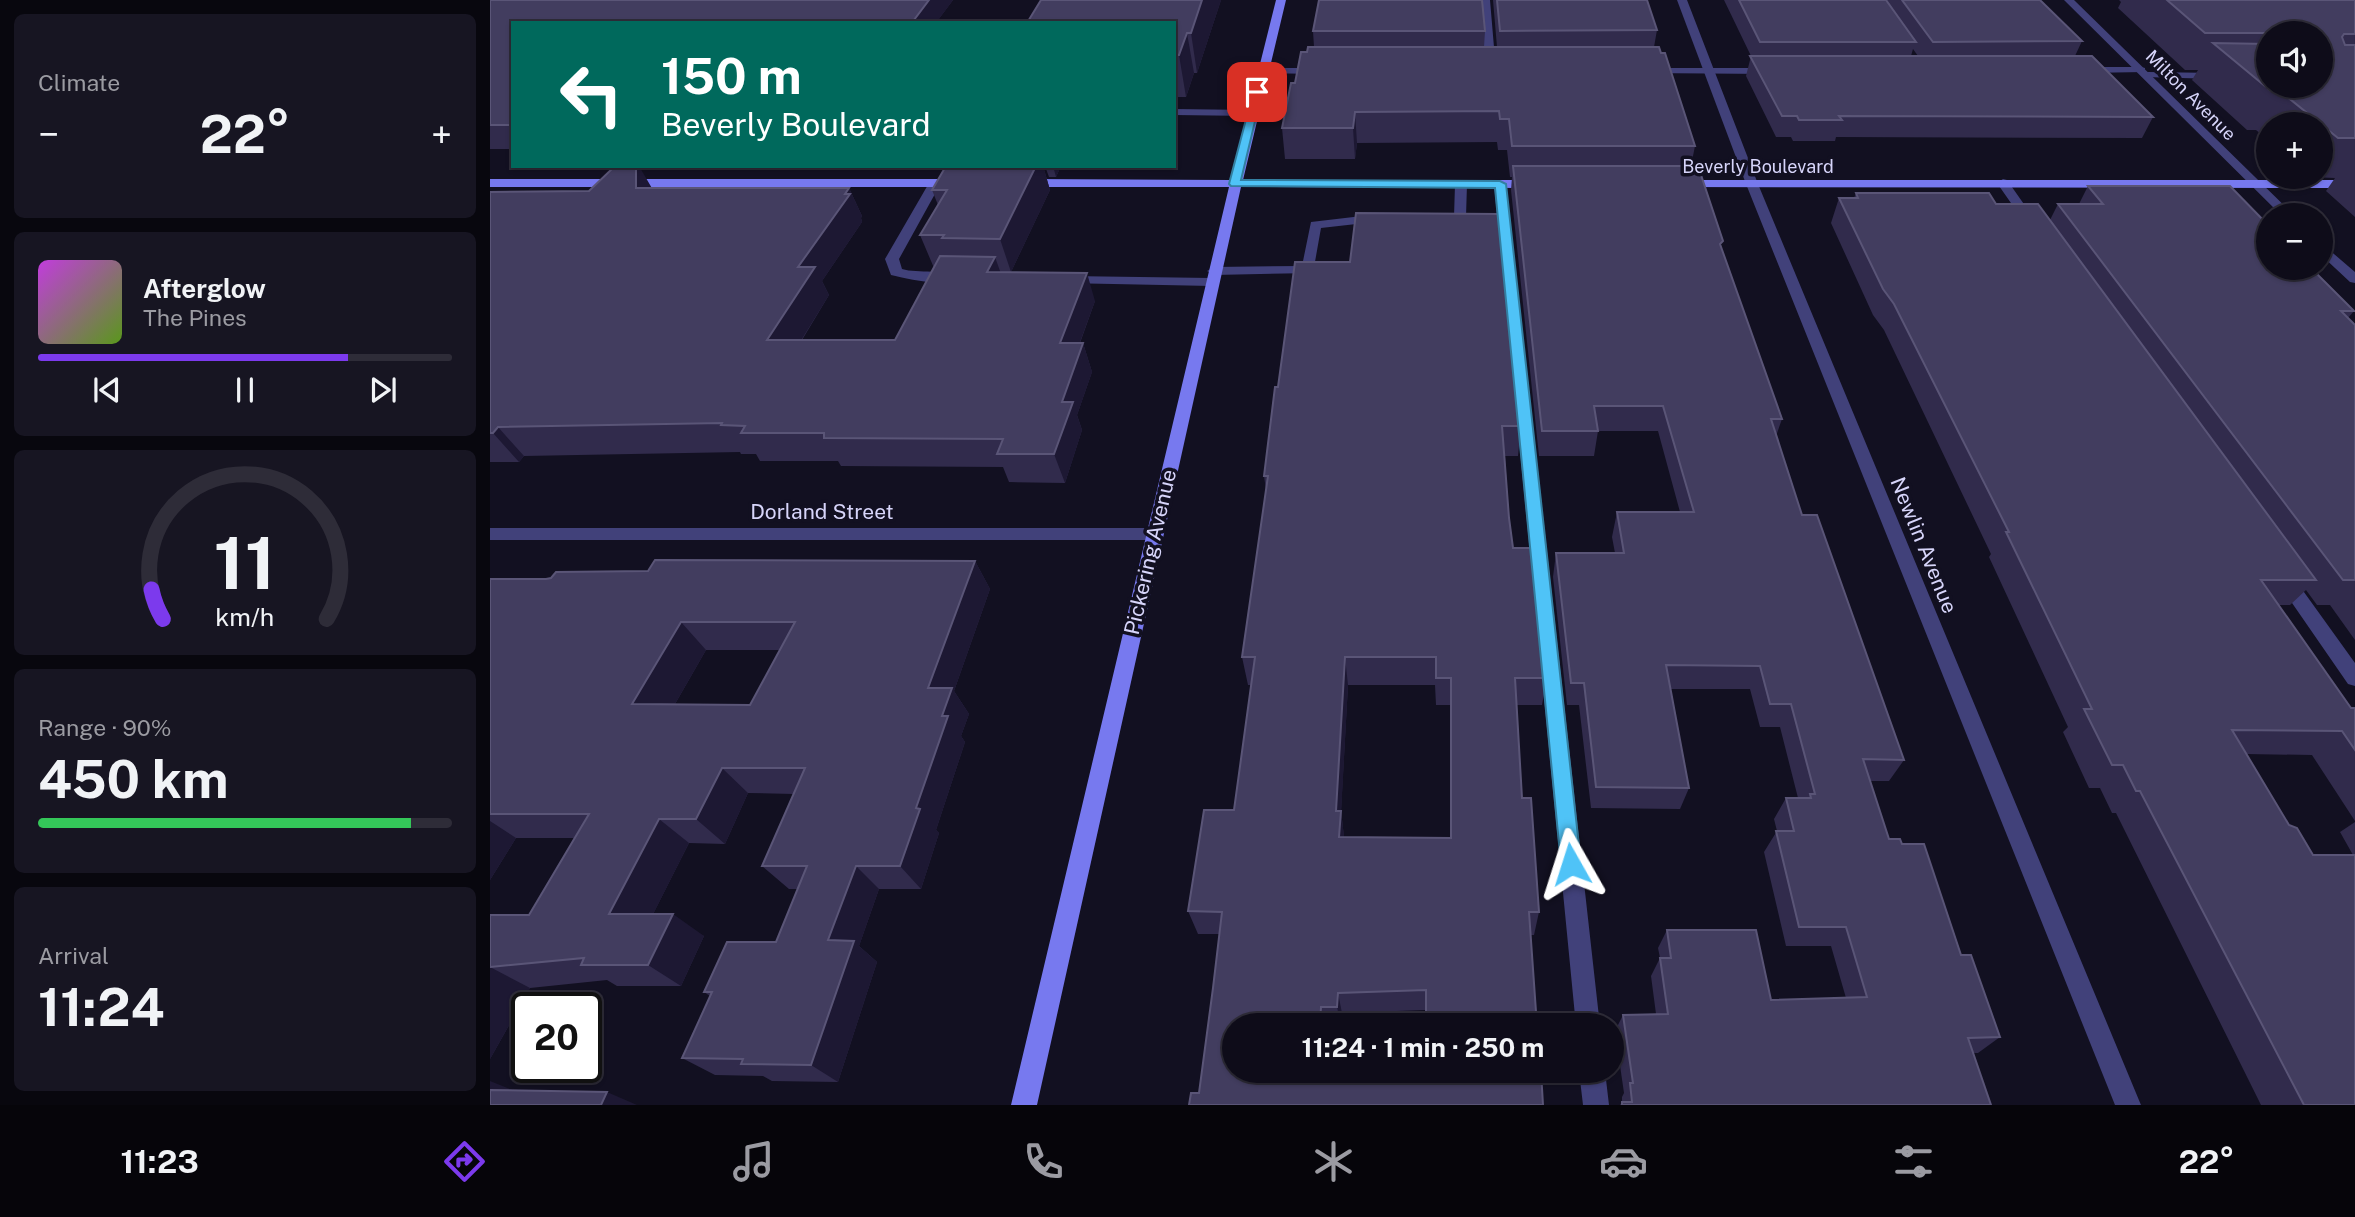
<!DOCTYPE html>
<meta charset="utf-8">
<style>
body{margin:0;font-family:"Public Sans",sans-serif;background:#171522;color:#f1f3f6;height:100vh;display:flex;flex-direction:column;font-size:26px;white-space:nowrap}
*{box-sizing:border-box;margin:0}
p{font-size:23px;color:#9b9ba2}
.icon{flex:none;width:38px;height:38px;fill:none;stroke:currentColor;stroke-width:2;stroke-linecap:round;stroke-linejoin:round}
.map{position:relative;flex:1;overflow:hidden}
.sheet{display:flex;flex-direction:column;gap:14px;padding:14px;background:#08070e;width:490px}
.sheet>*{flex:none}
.hud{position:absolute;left:21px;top:21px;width:665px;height:147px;border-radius:0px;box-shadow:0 2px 5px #0004,0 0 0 2px #2e2c38;background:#00695c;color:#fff;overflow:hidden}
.tools{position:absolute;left:1766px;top:21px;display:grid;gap:14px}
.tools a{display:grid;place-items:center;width:77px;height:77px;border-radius:50%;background:#0e0c19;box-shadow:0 2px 5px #0004,0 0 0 2px #2e2c38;font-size:35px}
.speed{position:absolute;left:21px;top:992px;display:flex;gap:14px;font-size:35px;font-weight:700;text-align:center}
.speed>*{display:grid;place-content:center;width:91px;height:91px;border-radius:50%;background:#0e0c19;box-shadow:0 2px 5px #0004,0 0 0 2px #2e2c38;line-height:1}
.speed .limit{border:4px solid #111;border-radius:10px;background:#fff;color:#111}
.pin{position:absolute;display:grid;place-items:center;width:60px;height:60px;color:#fff;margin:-30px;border-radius:14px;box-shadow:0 4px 10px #0006}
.me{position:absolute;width:77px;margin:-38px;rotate:354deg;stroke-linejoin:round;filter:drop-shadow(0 0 5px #0008)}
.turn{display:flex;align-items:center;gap:24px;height:147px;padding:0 35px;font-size:32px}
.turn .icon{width:91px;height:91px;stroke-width:2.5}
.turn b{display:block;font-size:49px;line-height:60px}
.big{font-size:52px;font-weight:700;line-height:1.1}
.sheet .widget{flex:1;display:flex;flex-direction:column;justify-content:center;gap:10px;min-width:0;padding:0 24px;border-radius:10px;background:#171522}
.sheet .dial{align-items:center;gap:0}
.dial svg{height:182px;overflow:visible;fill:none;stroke:#2e2c38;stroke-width:7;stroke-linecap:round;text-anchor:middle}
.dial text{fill:#f1f3f6;stroke:none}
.song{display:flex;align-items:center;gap:21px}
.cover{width:84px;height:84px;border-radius:10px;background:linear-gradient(135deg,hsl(290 70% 55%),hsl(90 70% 35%))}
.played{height:7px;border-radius:4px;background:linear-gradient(90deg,#7c3aed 75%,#2e2c38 75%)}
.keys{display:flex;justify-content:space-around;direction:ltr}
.heat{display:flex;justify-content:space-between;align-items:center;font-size:38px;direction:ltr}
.charge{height:10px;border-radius:5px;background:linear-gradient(90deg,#34c759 90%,#2e2c38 0)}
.trip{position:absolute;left:732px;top:1013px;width:402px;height:70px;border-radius:35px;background:#0e0c19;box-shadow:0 2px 5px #0004,0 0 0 2px #2e2c38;font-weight:700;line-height:70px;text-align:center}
.dock{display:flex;height:112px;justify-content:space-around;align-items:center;background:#06050a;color:#9b9ba2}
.dock .icon{width:49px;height:49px}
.dock .active{color:#7c3aed}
.dock b{font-size:32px;color:#f1f3f6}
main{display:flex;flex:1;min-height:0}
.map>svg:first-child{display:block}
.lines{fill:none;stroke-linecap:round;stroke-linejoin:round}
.lane{fill:#41417a;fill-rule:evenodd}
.street{fill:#41417a;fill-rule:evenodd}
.secondary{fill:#7779ef;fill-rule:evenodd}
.wall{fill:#312b4c;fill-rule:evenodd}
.shaded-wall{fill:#1d1833}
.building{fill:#423d5f;stroke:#5a5577;stroke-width:2;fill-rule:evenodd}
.route{fill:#4fc3f7;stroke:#337fa1;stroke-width:2}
.labels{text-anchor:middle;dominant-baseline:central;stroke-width:7;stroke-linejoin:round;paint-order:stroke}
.far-street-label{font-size:18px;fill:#d7d5fa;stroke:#121021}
.street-label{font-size:21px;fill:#d7d5fa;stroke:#121021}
</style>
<main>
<section class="sheet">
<div class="widget"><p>Climate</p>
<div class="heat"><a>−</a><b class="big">22°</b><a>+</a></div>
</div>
<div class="widget">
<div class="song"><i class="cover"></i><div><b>Afterglow</b><p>The Pines</p></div></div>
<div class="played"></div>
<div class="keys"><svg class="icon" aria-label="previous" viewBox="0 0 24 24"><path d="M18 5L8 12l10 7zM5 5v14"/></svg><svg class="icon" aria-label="pause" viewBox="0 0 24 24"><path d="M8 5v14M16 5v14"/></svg><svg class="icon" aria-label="next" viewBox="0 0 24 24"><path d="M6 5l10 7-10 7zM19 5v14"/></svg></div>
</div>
<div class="widget dial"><svg viewBox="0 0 100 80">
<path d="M14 69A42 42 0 1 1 86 69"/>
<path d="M14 69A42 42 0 0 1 9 56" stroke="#7c3aed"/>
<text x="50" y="56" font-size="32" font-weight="700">11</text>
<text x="50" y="72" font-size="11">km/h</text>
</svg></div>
<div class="widget"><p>Range · 90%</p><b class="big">450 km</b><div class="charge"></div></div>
<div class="widget"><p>Arrival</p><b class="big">11:24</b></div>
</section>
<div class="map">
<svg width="1865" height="1105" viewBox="0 0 1865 1105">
<rect width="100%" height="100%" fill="#121021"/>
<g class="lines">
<path class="lane" d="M 990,0 L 1000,0 L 1006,71 L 1001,74 L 996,71 Z
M 1651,67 L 1655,68 L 1655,72 L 1595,73 L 1590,70 L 1595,67 Z
M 772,68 L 832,68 L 837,71 L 832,74 L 768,73 L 768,69 Z
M 1157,68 L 1280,68 L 1285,71 L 1280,74 L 1153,73 L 1152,71 Z
M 1658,72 L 1728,73 L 1733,76 L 1728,79 L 1654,77 L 1654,73 Z
M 684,109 L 762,110 L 767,113 L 762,116 L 684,115 Z
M 445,179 L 451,183 L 409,259 L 412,269 C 428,274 456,268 469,278 C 456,288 417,279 401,275 L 395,259 L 439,183 Z
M 1513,179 L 1517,180 L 1545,220 L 1545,226 L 1537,226 L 1507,183 Z
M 971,180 L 977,184 L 976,217 L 970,221 L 964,217 L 965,184 Z
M 1010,180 L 1016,184 L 1110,1026 L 1086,1026 L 1004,184 Z
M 889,214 L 895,218 L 893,221 L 831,228 L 823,273 L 724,275 L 717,271 L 724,267 L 812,266 L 821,222 Z
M 578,276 L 722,278 L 729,282 L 722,286 L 573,283 L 571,280 Z
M 1795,572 L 1801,574 L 1865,663 L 1865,686 L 1858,684 L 1789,584 L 1786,579 L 1789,574 Z
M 1089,1071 L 1115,1071 L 1119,1105 L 1093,1105 Z"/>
<path class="street" d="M 1187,0 L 1197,0 L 1268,184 L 1651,1105 L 1625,1105 L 1256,184 Z
M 1574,0 L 1584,0 L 1804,215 L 1791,215 Z
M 1830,242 L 1865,272 L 1865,283 L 1860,282 L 1830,254 Z
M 0,528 L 664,528 L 670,529 L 673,534 L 670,539 L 664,540 L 0,540 Z"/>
<path class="secondary" d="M 786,0 L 796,0 L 753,180 L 1043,180 L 1049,184 L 1043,188 L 751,187 L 547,1105 L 521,1105 L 739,187 L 535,187 L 529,183 L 535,179 L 741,180 Z
M 0,179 L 469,179 L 475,183 L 469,187 L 0,187 Z
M 1190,180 L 1865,180 L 1865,188 L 1186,187 L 1186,181 Z"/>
</g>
<path class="wall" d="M 0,0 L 463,0 L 448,20 L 486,20 L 487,23 L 23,23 L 23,149 L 0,149 Z
M 731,0 L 707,73 L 704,73 L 696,97 L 684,97 L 684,23 Z
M 1003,0 L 1157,0 L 1167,30 L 1164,47 L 1205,146 L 1201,166 L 1231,247 L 1292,419 L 1286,436 L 1312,515 L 1414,760 L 1399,781 L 1380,781 L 1399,839 L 1412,844 L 1471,955 L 1510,1037 L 1488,1053 L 1483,1053 L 1501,1105 L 1130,1105 L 1132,1102 L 1132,1097 L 1134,1093 L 1125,1031 L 1133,1015 L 1166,1014 L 1161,976 L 1170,958 L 1168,948 L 1177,930 L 1281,1000 L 1356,998 L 1341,946 L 1296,946 L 1274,852 L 1287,831 L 1284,819 L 1296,798 L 1308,798 L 1290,727 L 1270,727 L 1260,689 L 1180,689 L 1199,788 L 1190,809 L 1101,808 L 1089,705 L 1077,705 L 1063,577 L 1066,553 L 1125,553 L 1122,537 L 1127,512 L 1190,512 L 1168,431 L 1108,431 L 1104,456 L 1049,456 L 1021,190 L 1022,177 L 1020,177 L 1017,150 L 1008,150 L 1007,142 L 867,143 L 865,159 L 795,159 L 792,128 L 805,83 L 817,52 L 824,47 L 823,31 L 995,31 L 994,47 L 1007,47 Z
M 1234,0 L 1550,0 L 1592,41 L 1585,56 L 1663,117 L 1652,138 L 1346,137 L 1345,141 L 1303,141 L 1301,137 L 1286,137 L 1256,76 L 1261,56 ZM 1423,49 L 1428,56 L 1421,56 Z
M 1629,0 L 1865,0 L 1865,217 L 1836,191 L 1845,178 L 1820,177 L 1830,177 L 1830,124 L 1778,124 L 1778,140 L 1766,130 L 1757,130 L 1702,80 L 1708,70 L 1695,70 L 1628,8 L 1631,2 ZM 1778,33 L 1830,33 L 1778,86 Z
M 456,166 L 553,166 L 560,190 L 521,272 L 605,301 L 590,343 L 593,343 L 602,372 L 587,415 L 592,430 L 575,483 L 519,482 L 513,467 L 351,466 L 348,461 L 270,461 L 266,454 L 251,454 L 250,452 L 34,456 L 29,462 L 0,462 L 0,192 L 99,191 L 162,188 L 359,188 L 372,216 L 371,218 L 372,222 L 332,281 L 339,295 L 312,340 L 405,340 L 444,268 L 430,235 L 448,205 L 442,190 Z
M 555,166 L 571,166 L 566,177 L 559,177 Z
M 1598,186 L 1864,311 L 1858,318 L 1865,325 L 1865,640 L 1840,605 L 1827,605 L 1816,590 L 1800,605 L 1789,605 L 1861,708 L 1865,708 L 1865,821 L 1822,755 L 1756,754 L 1799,825 L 1823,855 L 1863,855 L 1850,832 L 1865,822 L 1865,1105 L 1771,1105 L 1626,813 L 1622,813 L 1610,788 L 1599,788 L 1573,732 L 1578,727 L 1499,557 L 1501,554 L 1394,330 L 1383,315 L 1341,223 L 1349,198 L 1364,198 L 1366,193 L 1560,220 L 1568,204 L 1589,204 Z
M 785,387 L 1031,426 L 1028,456 L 1015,456 L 1019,518 L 1023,548 L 1057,678 L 1052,705 L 1027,705 L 1032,798 L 1049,912 L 1044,935 L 1040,935 L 935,1010 L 852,1013 L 851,1026 L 744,1026 L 834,1071 L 833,1080 L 1053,1105 L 709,1093 L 723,988 L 730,934 L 708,934 L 698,911 L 744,810 L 761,685 L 758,685 L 752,657 L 776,490 L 774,476 ZM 858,685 L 945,685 L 946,705 L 960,705 L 960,838 L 854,837 L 851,811 Z
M 485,561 L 500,589 L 464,691 L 479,714 L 471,736 L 475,742 L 446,830 L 449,833 L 431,889 L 389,889 L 369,946 L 387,962 L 348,1082 L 282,1081 L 273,1076 L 225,1075 L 192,1058 L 220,996 L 214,992 L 286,942 L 308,889 L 299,889 L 272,866 L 304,794 L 258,793 L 235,844 L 199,843 L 163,914 L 214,936 L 191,986 L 127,986 L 117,980 L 40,988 L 0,1059 L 0,915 L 39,915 L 84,838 L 26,838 L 0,880 L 0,579 L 56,579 L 158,571 ZM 216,650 L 290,650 L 260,705 L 185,704 Z"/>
<path class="shaded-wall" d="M 439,0 L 463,0 L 446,23 L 424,20 Z
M 712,0 L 731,0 L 707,73 L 701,33 Z
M 697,33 L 704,73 L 696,97 L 689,55 Z
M 865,112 L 867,143 L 865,159 L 863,128 Z
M 146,166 L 149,166 L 163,190 L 146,188 Z
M 546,166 L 553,166 L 560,190 L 521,272 L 510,239 Z
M 563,166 L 571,166 L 566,177 Z
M 359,188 L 372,216 L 371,218 L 372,222 L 332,281 L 339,295 L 294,368 L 277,340 L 308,267 Z
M 505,257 L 515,285 L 497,272 Z
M 597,273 L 605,301 L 579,372 L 570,343 Z
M 593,343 L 602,372 L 587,415 L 592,430 L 575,483 L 564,454 L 572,402 Z
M 8,427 L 34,456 L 29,462 L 3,433 Z
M 485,561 L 500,589 L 464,691 L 479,714 L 471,736 L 475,742 L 446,830 L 449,833 L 431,889 L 410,866 L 452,716 L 438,688 Z
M 191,622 L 216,650 L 170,730 L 142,704 Z
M 855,657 L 858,685 L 851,815 L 851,811 L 854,836 L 852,861 L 846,811 Z
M 232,768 L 258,793 L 235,844 L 206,819 Z
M 169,819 L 199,843 L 152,936 L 119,914 Z
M 0,821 L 26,838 L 0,880 Z
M 366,866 L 389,889 L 369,946 L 387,962 L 348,1082 L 321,1065 L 338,940 Z
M 183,914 L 214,936 L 191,986 L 158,965 Z
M 0,967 L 40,988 L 0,1059 Z
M 848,993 L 852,1013 L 851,1026 L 847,1007 Z
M 831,1007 L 835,1026 L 830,1026 Z
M 828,1071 L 834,1071 L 833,1097 L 828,1080 Z
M 0,1081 L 37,1096 L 0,1094 Z
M 117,1092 L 147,1105 L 111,1105 Z"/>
<path class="building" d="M 0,0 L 439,0 L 424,20 L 486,20 L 484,23 L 23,23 L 23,125 L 0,125 Z
M 551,0 L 712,0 L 701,33 L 697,33 L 689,55 L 684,55 L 684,23 L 537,23 Z
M 829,0 L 992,0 L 995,31 L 823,31 Z
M 1007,0 L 1157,0 L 1167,30 L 1010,31 Z
M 1249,0 L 1396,0 L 1426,42 L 1270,42 Z
M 1412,0 L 1550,0 L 1592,41 L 1443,42 Z
M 1677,0 L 1865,0 L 1865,34 L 1854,34 L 1852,37 L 1855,45 L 1865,45 L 1865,138 L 1848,138 L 1790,91 L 1781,91 L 1723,43 L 1778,44 L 1778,86 L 1830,86 L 1830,33 L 1715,33 Z
M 818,47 L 1169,47 L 1171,53 L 1175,53 L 1205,146 L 1022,146 L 1019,119 L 1010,119 L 1009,111 L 865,112 L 863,128 L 792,128 L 801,83 L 805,83 L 811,52 L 817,52 Z
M 1260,56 L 1602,56 L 1663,117 L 1349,116 L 1352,120 L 1309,120 L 1307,116 L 1292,116 Z
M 125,166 L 146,166 L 146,188 L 359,188 L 355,194 L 360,194 L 308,267 L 325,267 L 277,340 L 405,340 L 450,256 L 505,257 L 497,272 L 597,273 L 570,343 L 593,343 L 572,402 L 583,402 L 564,454 L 507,454 L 513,439 L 334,438 L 334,433 L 251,433 L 255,426 L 231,425 L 232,423 L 8,427 L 3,433 L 0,433 L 0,192 L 99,191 Z
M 456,166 L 546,166 L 510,239 L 452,238 L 454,235 L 430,235 L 457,190 L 442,190 Z
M 1023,166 L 1208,166 L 1233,241 L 1230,244 L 1292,419 L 1281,419 L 1312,515 L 1327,515 L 1414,760 L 1373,759 L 1399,839 L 1410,839 L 1412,844 L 1434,844 L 1471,955 L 1481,955 L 1510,1037 L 1478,1038 L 1501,1105 L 1132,1105 L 1132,1102 L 1142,1102 L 1140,1083 L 1143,1083 L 1133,1015 L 1178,1014 L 1170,958 L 1181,958 L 1177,930 L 1266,930 L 1281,1000 L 1377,997 L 1356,927 L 1309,927 L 1286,831 L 1304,831 L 1296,798 L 1321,798 L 1320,794 L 1325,794 L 1301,704 L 1280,704 L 1270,666 L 1176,665 L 1199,788 L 1106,787 L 1094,683 L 1081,683 L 1066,553 L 1134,553 L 1127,512 L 1204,512 L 1173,406 L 1104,406 L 1108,431 L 1052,431 Z
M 1598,186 L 1740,186 L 1778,225 L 1778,268 L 1821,268 L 1864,311 L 1851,311 L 1865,325 L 1865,580 L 1853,580 L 1568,204 L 1613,204 Z
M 1366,193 L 1499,193 L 1506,204 L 1548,204 L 1826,580 L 1771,580 L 1861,708 L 1865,708 L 1865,750 L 1852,731 L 1742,730 L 1799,825 L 1807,828 L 1823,855 L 1865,855 L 1865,1105 L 1814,1105 L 1650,791 L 1646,791 L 1633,765 L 1622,765 L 1594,709 L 1602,709 L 1516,532 L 1519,532 L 1404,304 L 1393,289 L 1349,198 L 1368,198 Z
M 866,213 L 1009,214 L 1031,426 L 1012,426 L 1019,518 L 1023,548 L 1043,548 L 1057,678 L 1025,678 L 1032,798 L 1041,798 L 1049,912 L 1039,912 L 1047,1026 L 936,1026 L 936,990 L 848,993 L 847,1007 L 831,1007 L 830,1026 L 744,1026 L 744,1071 L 828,1071 L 828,1080 L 936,1083 L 936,1071 L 1051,1071 L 1053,1105 L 699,1105 L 701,1093 L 709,1093 L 723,988 L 732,912 L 698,911 L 714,810 L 744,810 L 765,657 L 752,657 L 778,476 L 774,476 L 785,387 L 788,387 L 805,262 L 860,262 ZM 855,657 L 946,657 L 946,678 L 961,678 L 961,838 L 849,837 L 851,811 L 846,811 Z
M 165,560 L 485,561 L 438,688 L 462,688 L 452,716 L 458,716 L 426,808 L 430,809 L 410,866 L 366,866 L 338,940 L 364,941 L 321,1065 L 251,1064 L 253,1059 L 192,1058 L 222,992 L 214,992 L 237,942 L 286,942 L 317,866 L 272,866 L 315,768 L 232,768 L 206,819 L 169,819 L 119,914 L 183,914 L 158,965 L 91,965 L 94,958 L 0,967 L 0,915 L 39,915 L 99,814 L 0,814 L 0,579 L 56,579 L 61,578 L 66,572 L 158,571 ZM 191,622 L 305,622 L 260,705 L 142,704 Z
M 0,1090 L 117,1092 L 111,1105 L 0,1105 Z"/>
<path class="route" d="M 764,89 L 772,92 L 751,180 L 1010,181 L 1016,184 L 1091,864 L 1088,871 L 1081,873 L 1074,871 L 1071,864 L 1005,188 L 741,186 L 739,184 Z"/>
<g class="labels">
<g class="far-street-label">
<text transform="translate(1701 95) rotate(45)">Milton Avenue</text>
<text x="1268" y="166">Beverly Boulevard</text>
</g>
<g class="street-label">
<text x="332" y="511">Dorland Street</text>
<text transform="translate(1434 545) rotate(68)">Newlin Avenue</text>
<text transform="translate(660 552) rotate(-77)">Pickering Avenue</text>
</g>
</g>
</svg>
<div class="tools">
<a><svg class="icon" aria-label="sound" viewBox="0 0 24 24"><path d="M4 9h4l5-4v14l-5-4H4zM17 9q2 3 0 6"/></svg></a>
<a>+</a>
<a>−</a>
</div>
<div class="speed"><div class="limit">20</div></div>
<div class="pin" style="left:767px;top:92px;background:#d93025"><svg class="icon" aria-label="arrive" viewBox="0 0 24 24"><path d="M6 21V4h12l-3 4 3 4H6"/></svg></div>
<svg class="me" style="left:1081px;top:864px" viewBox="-20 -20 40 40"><path d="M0-17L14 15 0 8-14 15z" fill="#4fc3f7" stroke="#fff" stroke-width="4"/></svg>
<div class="trip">11:24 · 1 min · 250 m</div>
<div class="hud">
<div class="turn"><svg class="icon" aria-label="left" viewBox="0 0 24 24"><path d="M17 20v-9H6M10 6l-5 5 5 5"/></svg><div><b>150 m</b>Beverly Boulevard</div></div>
</div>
</div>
</main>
<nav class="dock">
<b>11:23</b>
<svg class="icon active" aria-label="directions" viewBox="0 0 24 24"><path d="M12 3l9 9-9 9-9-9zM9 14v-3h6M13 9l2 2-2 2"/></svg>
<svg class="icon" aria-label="music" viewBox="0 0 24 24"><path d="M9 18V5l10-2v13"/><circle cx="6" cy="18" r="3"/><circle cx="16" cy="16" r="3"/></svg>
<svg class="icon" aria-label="phone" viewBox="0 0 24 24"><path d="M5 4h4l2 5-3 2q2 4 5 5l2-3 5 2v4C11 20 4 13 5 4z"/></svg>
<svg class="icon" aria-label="climate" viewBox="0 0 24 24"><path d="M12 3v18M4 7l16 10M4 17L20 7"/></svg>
<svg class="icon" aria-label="car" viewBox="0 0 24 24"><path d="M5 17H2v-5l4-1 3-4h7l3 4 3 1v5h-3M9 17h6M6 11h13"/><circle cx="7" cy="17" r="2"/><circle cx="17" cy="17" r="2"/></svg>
<svg class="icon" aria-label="filters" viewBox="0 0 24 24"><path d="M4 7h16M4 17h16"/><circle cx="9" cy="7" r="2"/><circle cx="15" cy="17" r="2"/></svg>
<b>22°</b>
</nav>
